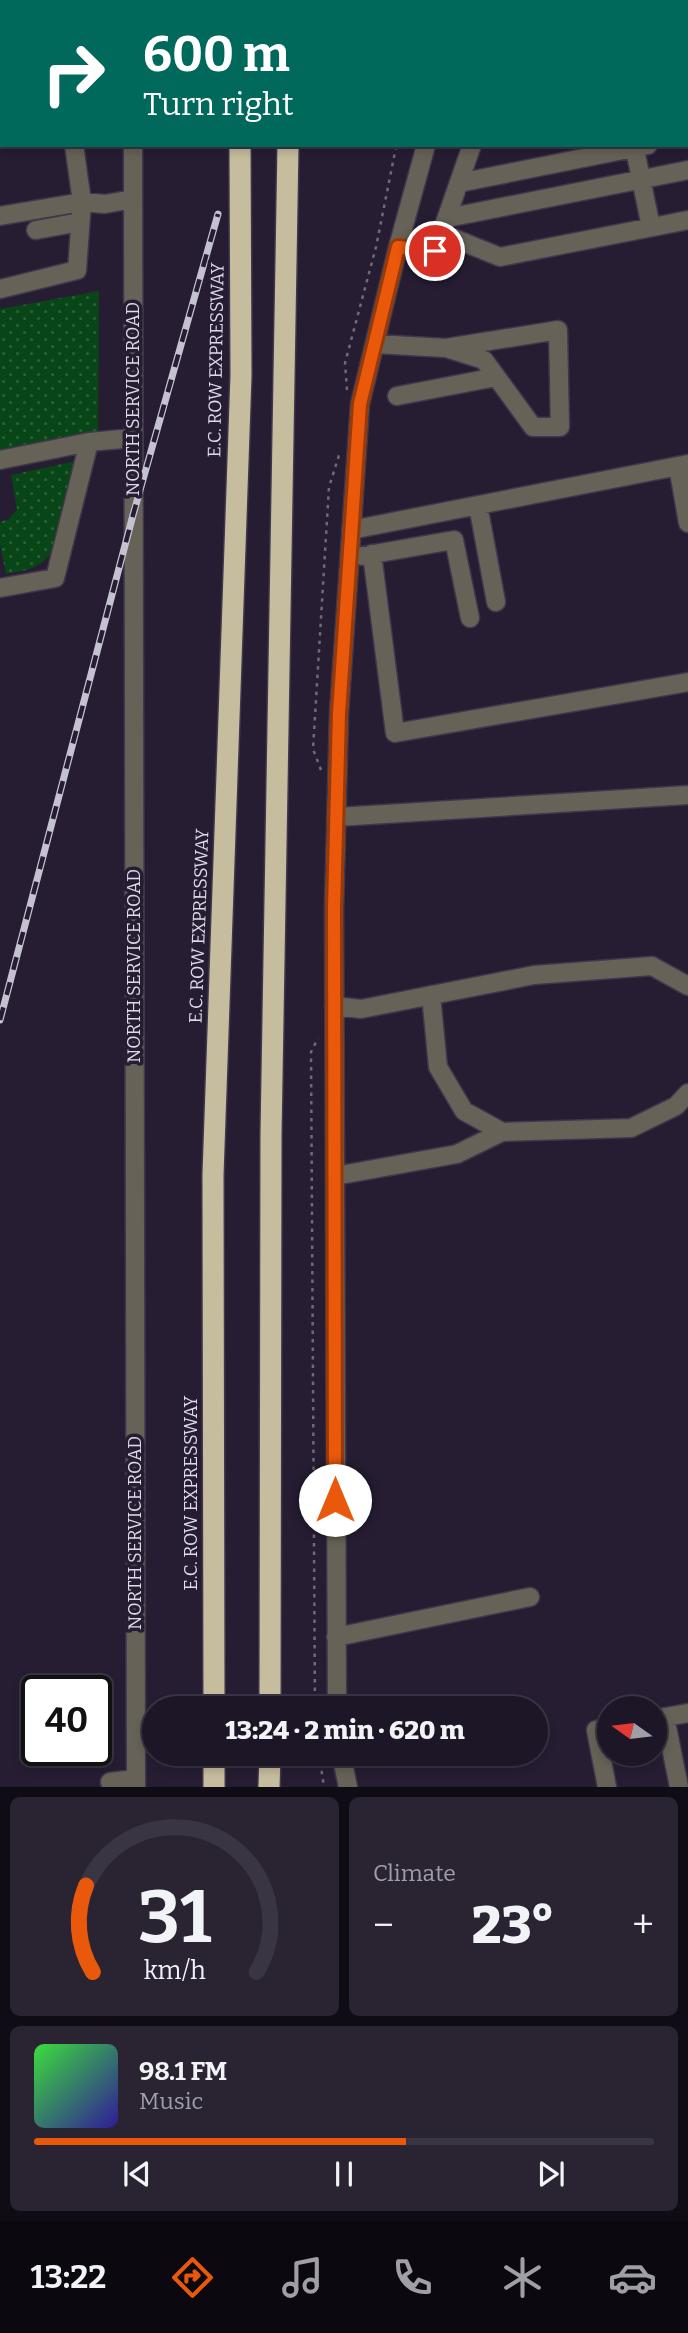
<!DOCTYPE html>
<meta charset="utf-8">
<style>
body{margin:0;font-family:Bitter,serif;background:#292332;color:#f1f3f6;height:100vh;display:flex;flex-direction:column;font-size:26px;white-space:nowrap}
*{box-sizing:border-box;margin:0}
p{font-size:23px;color:#a09fa7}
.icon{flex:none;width:38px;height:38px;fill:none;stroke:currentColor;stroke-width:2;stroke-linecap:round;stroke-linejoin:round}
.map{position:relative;height:1787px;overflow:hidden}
.panel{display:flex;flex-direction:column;gap:10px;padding:10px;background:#0f0c15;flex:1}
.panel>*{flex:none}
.hud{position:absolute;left:0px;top:0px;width:690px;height:147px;box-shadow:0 4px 10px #0003,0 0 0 2px #3a3543;background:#00695c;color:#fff;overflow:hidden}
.needle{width:46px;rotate:284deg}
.fabs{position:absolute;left:597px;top:1696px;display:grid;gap:14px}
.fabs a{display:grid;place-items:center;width:70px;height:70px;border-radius:50%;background:#1c1626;box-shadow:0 4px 10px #0003,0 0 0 2px #3a3543;font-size:35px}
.speed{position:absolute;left:21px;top:1675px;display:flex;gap:14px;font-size:35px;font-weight:700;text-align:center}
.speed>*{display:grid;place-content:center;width:91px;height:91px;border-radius:50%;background:#1c1626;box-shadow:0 4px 10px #0003,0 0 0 2px #3a3543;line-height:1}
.speed .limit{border:4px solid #111;border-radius:10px;background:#fff;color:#111}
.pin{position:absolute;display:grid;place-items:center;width:60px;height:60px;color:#fff;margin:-30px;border:4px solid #fff;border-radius:50%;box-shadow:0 2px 7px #0007}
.me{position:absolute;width:77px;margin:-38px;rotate:0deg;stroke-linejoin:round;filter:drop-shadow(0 0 5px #0008)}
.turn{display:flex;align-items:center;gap:24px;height:147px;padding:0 28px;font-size:32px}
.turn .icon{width:91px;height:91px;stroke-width:2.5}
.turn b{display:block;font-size:49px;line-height:60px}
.big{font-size:52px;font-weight:800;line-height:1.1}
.panel .card{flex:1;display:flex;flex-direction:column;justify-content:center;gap:10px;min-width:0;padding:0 24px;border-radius:10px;background:#292332}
.panel .dial{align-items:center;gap:0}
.dial svg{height:182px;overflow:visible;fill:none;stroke:#3a3543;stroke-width:7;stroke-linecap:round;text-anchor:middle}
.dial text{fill:#f1f3f6;stroke:none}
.song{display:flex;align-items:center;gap:21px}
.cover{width:84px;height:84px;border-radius:10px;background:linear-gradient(135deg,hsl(120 70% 55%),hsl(250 70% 35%))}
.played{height:7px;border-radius:4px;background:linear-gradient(90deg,#ea580c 60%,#3a3543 60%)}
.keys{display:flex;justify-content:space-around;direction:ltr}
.heat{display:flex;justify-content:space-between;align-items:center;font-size:38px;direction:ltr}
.panel .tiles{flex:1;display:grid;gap:10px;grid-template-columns:1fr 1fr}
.card:last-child{grid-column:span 2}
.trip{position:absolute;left:142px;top:1696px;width:406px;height:70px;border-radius:35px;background:#1c1626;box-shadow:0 4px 10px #0003,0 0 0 2px #3a3543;font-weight:800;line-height:70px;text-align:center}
.tabs{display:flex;height:112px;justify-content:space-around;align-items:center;background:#0b090f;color:#a09fa7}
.tabs .icon{width:49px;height:49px}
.tabs .active{color:#ea580c}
.tabs b{font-size:32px;color:#f1f3f6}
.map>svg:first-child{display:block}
.grass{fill:url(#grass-dots)}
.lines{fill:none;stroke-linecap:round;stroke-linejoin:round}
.minor-casing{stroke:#40374c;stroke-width:21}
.highway-casing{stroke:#40374c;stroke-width:24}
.path{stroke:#70697c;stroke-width:2.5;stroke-dasharray:3.5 5;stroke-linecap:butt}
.minor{stroke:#666257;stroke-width:18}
.highway{stroke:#c6bd9f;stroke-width:21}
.rail-casing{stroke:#c6c1d1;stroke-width:7}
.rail{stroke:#261d33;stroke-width:4.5;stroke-dasharray:13;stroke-linecap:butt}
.route-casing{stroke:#983908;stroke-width:18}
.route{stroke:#ea580c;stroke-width:12}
.labels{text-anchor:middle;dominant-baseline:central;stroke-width:7;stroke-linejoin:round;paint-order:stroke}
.street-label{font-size:18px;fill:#dfdae9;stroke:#261d33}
</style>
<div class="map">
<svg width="688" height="1787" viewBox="0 0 688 1787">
<defs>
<pattern id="grass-dots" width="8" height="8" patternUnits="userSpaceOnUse" patternTransform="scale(1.75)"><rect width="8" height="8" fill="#084517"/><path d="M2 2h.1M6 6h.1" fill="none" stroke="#2c5f39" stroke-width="1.8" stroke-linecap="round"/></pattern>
</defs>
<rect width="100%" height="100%" fill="#261d33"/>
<path class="grass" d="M 99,291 L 98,436 L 0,450 L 0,309 Z
M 80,460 L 56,545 C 44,568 29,570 6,574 L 0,545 L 0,522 L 9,519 L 17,509 L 11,475 Z"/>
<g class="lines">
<g class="minor-casing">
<path id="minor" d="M 54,0 L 54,2
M 134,2 L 134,0
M 421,2 L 421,0
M 465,2 L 466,0
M 133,145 L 136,1787
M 634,145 L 651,227
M 459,183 L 648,145
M 0,216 L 82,202 L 105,204 L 133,199
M 447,218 L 688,170
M 36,230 L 80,222
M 441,233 L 500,257 L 688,220
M 398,247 L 435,251 L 472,145
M 0,289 L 77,270 L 82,202 L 74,145
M 375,344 L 446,348 L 484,360 L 533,427 L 560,427 L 558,330 L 446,348
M 397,396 L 496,377
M 0,460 L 89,442 L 133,438
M 678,466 L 688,523
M 478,505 L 496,602
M 351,530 L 688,464
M 372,554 L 395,733 L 688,682
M 362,556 L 454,540 L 470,618
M 0,588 L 55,578 L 89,442
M 337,817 L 688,795
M 431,995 L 438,1067 L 464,1111 L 502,1132
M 334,1006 L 361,1009 L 534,975 L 652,966 L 688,986
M 335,1176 L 457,1154 L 502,1132 L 631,1128 L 676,1106 L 688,1093
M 336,1637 L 530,1597
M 337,1708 L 334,909 L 339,713 L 360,404 L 398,247 L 426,145
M 665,1717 L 679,1787
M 654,1719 L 688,1713
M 341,1754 L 348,1787
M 110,1782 L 136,1779
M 607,1787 L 596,1730 L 609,1727"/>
</g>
<g class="highway-casing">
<path id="highway" d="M 240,0 L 240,2
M 288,0 L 288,2
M 214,1708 L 213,1175 L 241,375 L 240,145
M 270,1708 L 271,1135 L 288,145
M 214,1754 L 214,1787
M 269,1787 L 270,1754"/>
</g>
<path class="path" d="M 347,390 L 345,363 L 376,247 L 396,147 L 399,145
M 321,770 L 313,749 L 329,487 L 340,452
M 315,1708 L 311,1052 L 318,1038
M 319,1754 L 324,1787"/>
<use href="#minor" class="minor"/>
<use href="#highway" class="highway"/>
<g class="rail-casing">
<path id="rail" d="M 0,1020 L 133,515 L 218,214"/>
</g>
<use href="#rail" class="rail"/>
</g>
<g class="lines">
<g class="route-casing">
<path id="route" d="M 335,1500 L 334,909 L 339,713 L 360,404 L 398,247 L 435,251"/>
</g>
<use href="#route" class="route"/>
</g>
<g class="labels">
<g class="street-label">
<text transform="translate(216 360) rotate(-89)">E.C. ROW EXPRESSWAY</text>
<text transform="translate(133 399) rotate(-90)">NORTH SERVICE ROAD</text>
<text transform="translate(199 926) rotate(-88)">E.C. ROW EXPRESSWAY</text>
<text transform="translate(134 966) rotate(-90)">NORTH SERVICE ROAD</text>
<text transform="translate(191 1493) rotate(-90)">E.C. ROW EXPRESSWAY</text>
<text transform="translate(135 1533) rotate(-90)">NORTH SERVICE ROAD</text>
</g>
</g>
</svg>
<div class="fabs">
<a><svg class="needle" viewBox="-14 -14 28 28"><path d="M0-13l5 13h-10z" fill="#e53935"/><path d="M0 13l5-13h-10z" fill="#a09fa7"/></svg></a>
</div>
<div class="speed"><div class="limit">40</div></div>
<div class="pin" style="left:435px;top:251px;background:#d93025"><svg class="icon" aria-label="arrive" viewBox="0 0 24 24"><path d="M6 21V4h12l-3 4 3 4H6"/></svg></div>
<svg class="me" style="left:335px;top:1500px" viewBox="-20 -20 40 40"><circle r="19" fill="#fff"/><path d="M0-13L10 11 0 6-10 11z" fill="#ea580c"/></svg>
<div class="trip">13:24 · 2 min · 620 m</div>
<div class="hud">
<div class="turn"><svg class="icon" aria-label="right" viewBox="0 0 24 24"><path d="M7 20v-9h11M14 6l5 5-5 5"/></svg><div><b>600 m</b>Turn right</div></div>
</div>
</div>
<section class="panel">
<div class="tiles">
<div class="card dial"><svg viewBox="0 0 100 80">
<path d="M14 69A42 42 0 1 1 86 69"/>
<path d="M14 69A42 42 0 0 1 11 31" stroke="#ea580c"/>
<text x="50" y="56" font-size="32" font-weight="700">31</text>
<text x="50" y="72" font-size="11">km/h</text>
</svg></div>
<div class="card"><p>Climate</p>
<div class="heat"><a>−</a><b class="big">23°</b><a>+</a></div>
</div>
<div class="card">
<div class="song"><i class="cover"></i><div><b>98.1 FM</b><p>Music</p></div></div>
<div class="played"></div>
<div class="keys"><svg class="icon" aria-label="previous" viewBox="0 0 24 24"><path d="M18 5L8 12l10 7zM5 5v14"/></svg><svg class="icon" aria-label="pause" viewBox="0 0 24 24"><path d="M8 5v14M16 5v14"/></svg><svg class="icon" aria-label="next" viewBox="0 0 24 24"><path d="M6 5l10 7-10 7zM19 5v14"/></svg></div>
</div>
</div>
</section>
<nav class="tabs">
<b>13:22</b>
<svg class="icon active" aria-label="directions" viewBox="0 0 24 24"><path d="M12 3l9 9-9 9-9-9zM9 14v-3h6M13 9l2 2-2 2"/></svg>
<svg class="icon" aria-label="music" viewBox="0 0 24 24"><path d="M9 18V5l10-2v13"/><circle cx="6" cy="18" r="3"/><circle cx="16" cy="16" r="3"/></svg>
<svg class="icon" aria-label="phone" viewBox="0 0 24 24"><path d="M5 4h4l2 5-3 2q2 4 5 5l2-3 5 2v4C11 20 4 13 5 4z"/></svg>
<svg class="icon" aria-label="climate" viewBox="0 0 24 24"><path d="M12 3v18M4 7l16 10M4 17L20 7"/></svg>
<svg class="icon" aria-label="car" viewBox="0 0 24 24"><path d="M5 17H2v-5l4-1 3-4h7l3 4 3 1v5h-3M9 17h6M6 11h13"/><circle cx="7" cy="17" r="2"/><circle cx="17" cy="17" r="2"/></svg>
</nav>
